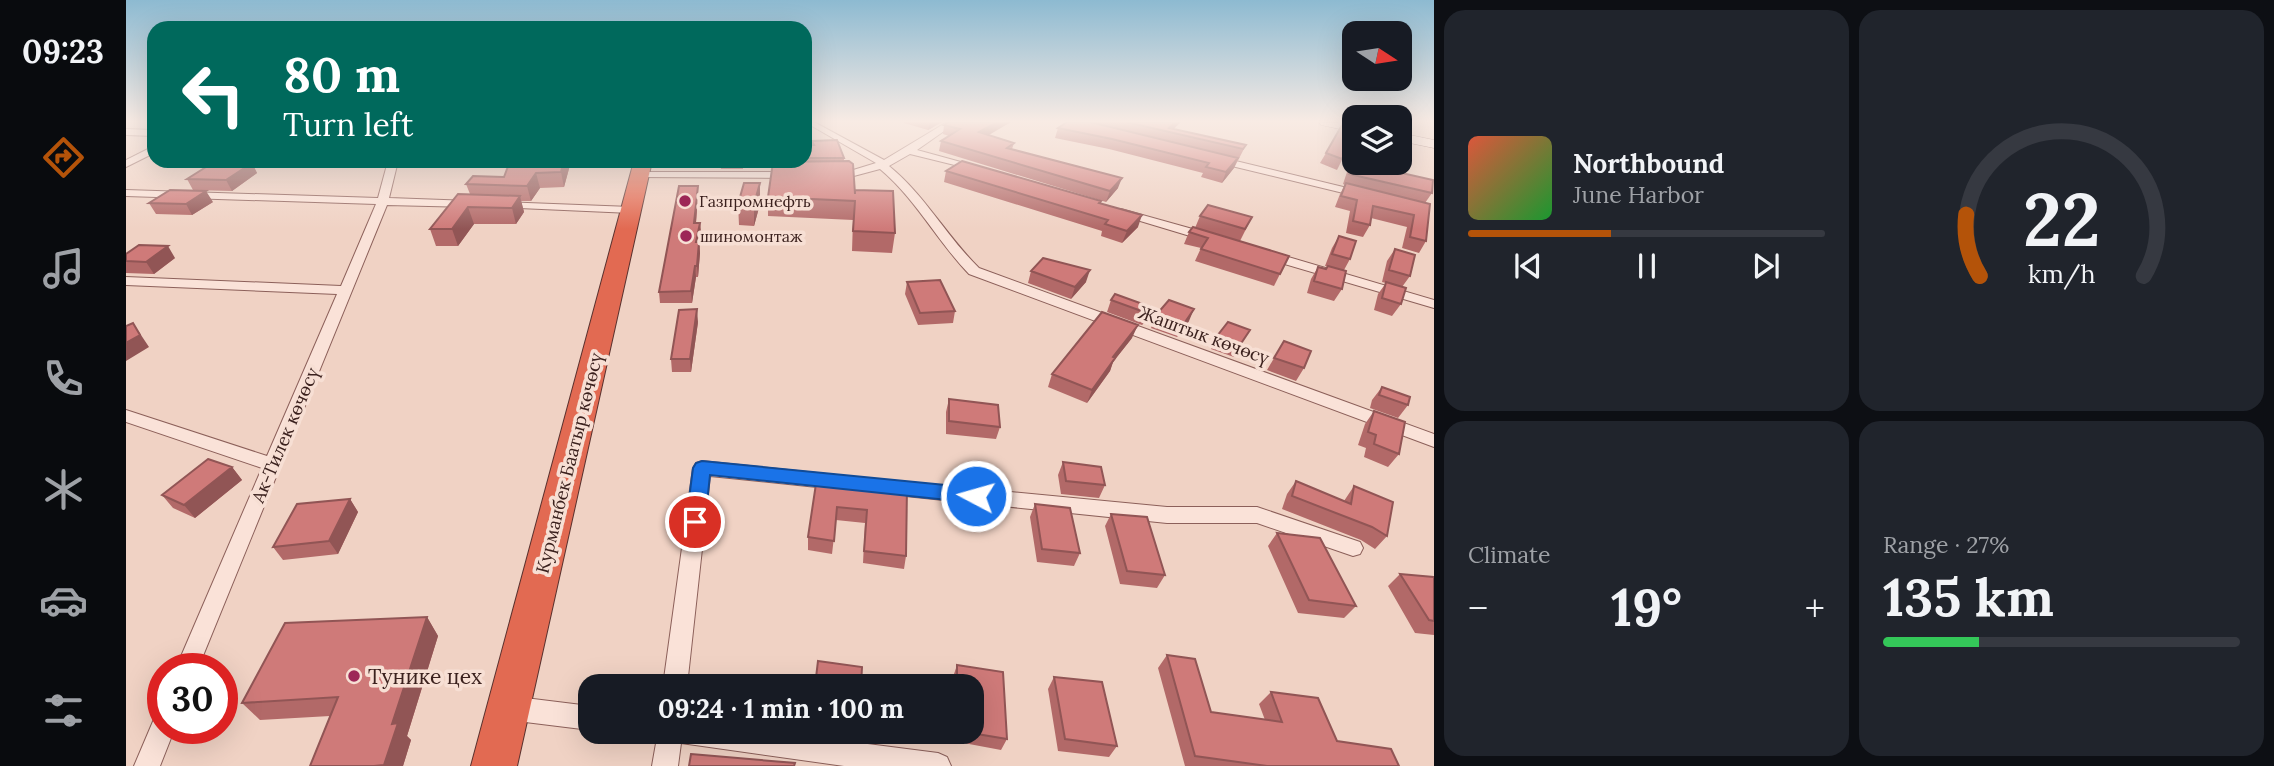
<!DOCTYPE html>
<meta charset="utf-8">
<style>
body{margin:0;font-family:Lora,serif;background:#20242c;color:#f1f3f6;height:100vh;display:flex;flex-direction:column;font-size:26px;white-space:nowrap}
*{box-sizing:border-box;margin:0}
p{font-size:23px;color:#9ea1a6}
.icon{flex:none;width:38px;height:38px;fill:none;stroke:currentColor;stroke-width:2;stroke-linecap:round;stroke-linejoin:round}
.map{position:relative;flex:1;overflow:hidden}
.drawer{display:flex;flex-direction:column;gap:10px;padding:10px;background:#0d0f14;width:840px}
.drawer>*{flex:none}
.top-card{position:absolute;left:21px;top:21px;width:665px;height:147px;border-radius:21px;box-shadow:0 7px 28px #0002;background:#00695c;color:#fff;overflow:hidden}
.needle{width:46px;rotate:102deg}
.tools{position:absolute;left:1216px;top:21px;display:grid;gap:14px}
.tools a{display:grid;place-items:center;width:70px;height:70px;border-radius:14px;background:#171b24;box-shadow:0 7px 28px #0002;font-size:35px}
.speed{position:absolute;left:21px;top:653px;display:flex;gap:14px;font-size:35px;font-weight:700;text-align:center}
.speed>*{display:grid;place-content:center;width:91px;height:91px;border-radius:50%;background:#171b24;box-shadow:0 7px 28px #0002;line-height:1}
.speed .limit{border:10px solid #d22;background:#fff;color:#111}
.pin{position:absolute;display:grid;place-items:center;width:60px;height:60px;color:#fff;margin:-30px;border:4px solid #fff;border-radius:50%;box-shadow:0 2px 7px #0007}
.me{position:absolute;width:77px;margin:-38px;rotate:276deg;stroke-linejoin:round;filter:drop-shadow(0 0 5px #0008)}
.turn{display:flex;align-items:center;gap:24px;height:147px;padding:0 21px;font-size:32px}
.turn .icon{width:91px;height:91px;stroke-width:2.5}
.turn b{display:block;font-size:49px;line-height:60px}
.big{font-size:52px;font-weight:700;line-height:1.1}
.drawer .card{flex:1;display:flex;flex-direction:column;justify-content:center;gap:10px;min-width:0;padding:0 24px;border-radius:21px;background:#20242c}
.drawer .dial{align-items:center;gap:0}
.dial svg{height:182px;overflow:visible;fill:none;stroke:#363941;stroke-width:7;stroke-linecap:round;text-anchor:middle}
.dial text{fill:#f1f3f6;stroke:none}
.song{display:flex;align-items:center;gap:21px}
.cover{width:84px;height:84px;border-radius:10px;background:linear-gradient(135deg,hsl(10 70% 55%),hsl(130 70% 35%))}
.played{height:7px;border-radius:4px;background:linear-gradient(90deg,#b45309 40%,#363941 40%)}
.keys{display:flex;justify-content:space-around;direction:ltr}
.heat{display:flex;justify-content:space-between;align-items:center;font-size:38px;direction:ltr}
.charge{height:10px;border-radius:5px;background:linear-gradient(90deg,#34c759 27%,#363941 0)}
.drawer .tiles{flex:1;display:grid;gap:10px;grid-template-columns:repeat(2,1fr)}
.trip{position:absolute;left:452px;top:674px;width:406px;height:70px;border-radius:21px;background:#171b24;box-shadow:0 7px 28px #0002;font-weight:700;line-height:70px;text-align:center}
main{display:flex;flex:1;min-height:0}
.tabs{display:flex;flex-direction:column;width:126px;justify-content:space-around;align-items:center;background:#090b0e;color:#9ea1a6}
.tabs .icon{width:49px;height:49px}
.tabs .current{color:#b45309}
.tabs b{font-size:32px;color:#f1f3f6}
.map>svg:first-child{display:block}
.lines{fill:none;stroke-linecap:round;stroke-linejoin:round}
.street-casing{stroke:#8c605a;stroke-width:2}
.secondary-casing{stroke:#6d423d;stroke-width:1}
.highway-casing{stroke:#59312e;stroke-width:2}
.street{fill:#fae2d8;fill-rule:evenodd}
.secondary{fill:#fae2d8;fill-rule:evenodd}
.highway{fill:#e26a52;fill-rule:evenodd}
.wall{fill:#b26968}
.shaded-wall{fill:#915555}
.building{fill:#cf7a79;stroke:#915555;stroke-width:2}
.route{fill:#1a73e8;stroke:#114b97;stroke-width:2}
.poi-dot{fill:#9d2757;stroke:#f7dfd4;stroke-width:2.5}
.labels{text-anchor:middle;dominant-baseline:central;stroke-width:7;stroke-linejoin:round;paint-order:stroke}
.far-poi-label{font-size:16px;fill:#3b211e;stroke:#f7dfd4;text-anchor:start}
.street-label{font-size:18px;fill:#3b211e;stroke:#f7dfd4}
.near-poi-label{font-size:21px;fill:#3b211e;stroke:#f7dfd4;text-anchor:start}
</style>
<main>
<nav class="tabs">
<b>09:23</b>
<svg class="icon current" aria-label="directions" viewBox="0 0 24 24"><path d="M12 3l9 9-9 9-9-9zM9 14v-3h6M13 9l2 2-2 2"/></svg>
<svg class="icon" aria-label="music" viewBox="0 0 24 24"><path d="M9 18V5l10-2v13"/><circle cx="6" cy="18" r="3"/><circle cx="16" cy="16" r="3"/></svg>
<svg class="icon" aria-label="phone" viewBox="0 0 24 24"><path d="M5 4h4l2 5-3 2q2 4 5 5l2-3 5 2v4C11 20 4 13 5 4z"/></svg>
<svg class="icon" aria-label="climate" viewBox="0 0 24 24"><path d="M12 3v18M4 7l16 10M4 17L20 7"/></svg>
<svg class="icon" aria-label="car" viewBox="0 0 24 24"><path d="M5 17H2v-5l4-1 3-4h7l3 4 3 1v5h-3M9 17h6M6 11h13"/><circle cx="7" cy="17" r="2"/><circle cx="17" cy="17" r="2"/></svg>
<svg class="icon" aria-label="filters" viewBox="0 0 24 24"><path d="M4 7h16M4 17h16"/><circle cx="9" cy="7" r="2"/><circle cx="15" cy="17" r="2"/></svg>
</nav>
<div class="map">
<svg width="1308" height="766" viewBox="0 0 1308 766">
<rect width="100%" height="100%" fill="#f0d2c4"/>
<g class="lines">
<g class="street-casing">
<path id="street" d="M 679,122 L 688,122 L 758,160 L 821,122 L 831,122 L 791,150 L 853,167 L 853,171 L 784,154 L 763,166 C 799,195 820,236 853,268 L 1308,434 L 1308,447 L 843,274 C 811,241 790,199 754,169 L 724,177 L 703,177 L 703,173 L 724,171 L 750,163 Z
M 0,129 L 28,130 L 28,136 L 0,135 Z
M 28,146 L 28,153 L 0,167 L 0,160 Z
M 1089,156 L 1242,193 L 1243,195 L 1238,198 L 1085,161 L 1084,159 Z
M 262,161 L 272,161 L 263,198 L 345,201 L 351,204 L 345,207 L 261,205 L 72,668 L 50,668 L 136,468 L 0,422 L 0,410 L 141,456 L 211,294 L 0,285 L 0,277 L 215,286 L 250,204 L 0,196 L 0,190 L 252,198 Z
M 514,172 L 667,172 L 672,175 L 667,178 L 510,177 L 509,175 Z
M 375,202 L 505,207 L 511,210 L 505,213 L 371,207 L 371,203 Z
M 995,209 L 1088,235 L 1090,238 L 1084,242 L 991,214 L 989,212 Z
M 1142,251 L 1308,300 L 1308,308 L 1138,258 L 1138,252 Z
M 576,461 L 710,475 L 716,477 L 719,482 L 716,487 L 710,489 L 584,476 L 561,686 L 537,686 L 567,468 L 570,463 Z
M 760,480 L 1041,507 L 1131,507 L 1234,542 L 1237,548 L 1234,554 L 1227,556 L 1131,523 L 1041,523 L 760,494 L 753,492 L 751,487 L 753,482 Z
M 383,696 L 464,706 L 464,730 L 383,720 L 375,716 L 371,708 L 375,700 Z
M 37,716 L 37,728 L 49,728 L 34,766 L 8,766 L 28,719 Z
M 532,732 L 648,732 L 812,753 L 821,757 L 825,766 L 718,766 L 555,743 L 552,766 L 526,766 Z"/>
</g>
<g class="secondary-casing">
<path id="secondary" d="M 1193,122 L 1228,124 L 1228,132 L 1195,125 Z
M 1274,133 L 1308,140 L 1308,148 L 1274,141 Z"/>
</g>
<g class="highway-casing">
<path id="highway" d="M 508,161 L 526,161 L 391,766 L 345,766 Z"/>
</g>
<use href="#street" class="street"/>
<use href="#secondary" class="secondary"/>
<use href="#highway" class="highway"/>
</g>
<path class="wall" d="M 778,122 L 816,122 L 802,130 L 778,123 Z
M 941,122 L 1054,122 L 1048,129 L 1120,145 L 1108,168 L 1096,183 L 1075,177 L 1077,173 L 983,149 L 929,138 L 932,128 Z
M 818,125 L 862,135 L 888,143 L 886,149 L 992,188 L 980,202 L 813,151 L 815,141 L 823,136 L 817,134 Z
M 1228,136 L 1211,170 L 1194,163 L 1200,153 Z
M 686,141 L 718,158 L 718,161 L 729,194 L 769,233 L 766,253 L 726,251 L 727,220 L 642,216 L 642,197 L 649,161 L 679,161 L 679,145 L 686,145 Z
M 594,161 L 617,161 L 617,169 L 595,169 Z
M 1227,162 L 1306,193 L 1299,203 L 1300,241 L 1293,253 L 1276,248 L 1281,227 L 1245,218 L 1244,225 L 1237,237 L 1220,233 L 1224,211 L 1209,207 L 1214,194 L 1219,185 L 1217,184 L 1221,172 Z
M 126,163 L 131,173 L 106,191 L 67,190 L 61,179 Z
M 444,165 L 438,187 L 414,188 L 405,201 L 395,201 L 398,212 L 390,224 L 348,224 L 332,246 L 310,246 L 304,229 L 344,194 L 340,184 Z
M 820,171 L 975,201 L 974,203 L 1012,227 L 996,243 L 975,236 L 976,231 L 818,182 Z
M 634,183 L 634,204 L 628,226 L 613,225 L 612,204 Z
M 572,186 L 572,197 L 570,223 L 574,223 L 575,234 L 573,242 L 574,253 L 572,277 L 570,277 L 566,303 L 534,303 L 533,292 Z
M 87,202 L 66,215 L 30,214 L 23,203 Z
M 1074,216 L 1126,217 L 1114,241 L 1069,228 Z
M 1063,232 L 1163,256 L 1148,286 L 1069,261 L 1075,248 L 1058,244 Z
M 1213,236 L 1224,259 L 1218,270 L 1216,289 L 1208,301 L 1181,293 L 1185,279 L 1192,267 L 1199,269 L 1201,266 L 1199,266 L 1206,248 Z
M 1269,249 L 1284,276 L 1276,287 L 1275,304 L 1266,316 L 1248,310 L 1252,294 L 1260,283 L 1256,282 L 1261,261 Z
M 0,254 L 49,258 L 28,274 L 0,273 Z
M 905,271 L 960,282 L 945,299 L 902,283 Z
M 781,282 L 829,311 L 827,323 L 792,325 L 779,294 Z
M 985,300 L 1025,307 L 1020,320 L 1016,325 L 981,312 Z
M 1030,315 L 1063,321 L 1051,337 L 1025,328 Z
M 572,322 L 565,372 L 546,372 L 545,359 Z
M 1091,336 L 1117,342 L 1108,357 L 1085,349 Z
M 1006,338 L 987,362 L 984,371 L 961,403 L 922,387 L 926,374 Z
M 1158,341 L 1178,368 L 1170,381 L 1141,370 Z
M 1256,387 L 1282,405 L 1272,418 L 1244,408 L 1246,400 Z
M 823,399 L 874,427 L 870,439 L 820,434 L 820,412 Z
M 1248,411 L 1273,454 L 1262,467 L 1238,457 L 1240,448 L 1232,445 L 1239,424 Z
M 937,462 L 979,485 L 973,498 L 935,494 L 932,475 Z
M 106,467 L 116,480 L 69,518 L 47,508 L 36,495 Z
M 691,477 L 781,487 L 780,556 L 778,569 L 737,563 L 739,523 L 710,520 L 706,554 L 682,550 L 682,537 Z
M 1170,481 L 1218,501 L 1228,486 L 1261,536 L 1249,549 L 1235,540 L 1156,509 L 1161,494 Z
M 224,499 L 232,512 L 212,554 L 157,560 L 147,547 Z
M 909,504 L 954,553 L 948,566 L 911,562 L 904,517 Z
M 985,514 L 1039,575 L 1031,588 L 994,584 L 979,526 Z
M 1151,533 L 1230,606 L 1218,618 L 1172,613 L 1142,546 Z
M 1274,574 L 1308,577 L 1308,635 L 1289,633 L 1262,586 Z
M 301,617 L 312,636 L 281,736 L 285,740 L 277,766 L 184,766 L 204,716 L 134,720 L 116,703 Z
M 1041,655 L 1085,712 L 1139,720 L 1133,704 L 1145,692 L 1211,741 L 1273,766 L 1059,766 L 1032,668 Z
M 831,665 L 877,672 L 881,739 L 875,750 L 827,741 L 827,732 L 845,732 L 845,686 L 827,686 L 827,677 Z
M 928,677 L 991,746 L 983,757 L 932,751 L 922,689 Z"/>
<path class="shaded-wall" d="M 804,122 L 816,122 L 802,130 Z
M 871,122 L 885,122 L 851,142 L 853,132 Z
M 1049,122 L 1055,122 L 1044,132 L 1043,128 Z
M 1112,158 L 1108,168 L 1096,183 L 1100,172 Z
M 438,161 L 443,161 L 444,165 L 438,187 L 435,172 Z
M 126,163 L 131,173 L 106,191 L 100,180 Z
M 410,173 L 414,188 L 405,201 L 401,186 Z
M 996,178 L 992,188 L 980,202 L 984,191 Z
M 634,183 L 634,204 L 628,226 L 628,204 Z
M 572,186 L 572,197 L 569,234 L 568,223 Z
M 80,191 L 87,202 L 66,215 L 60,204 Z
M 394,196 L 398,212 L 390,224 L 386,208 Z
M 342,207 L 348,224 L 332,246 L 326,229 Z
M 1016,215 L 1012,227 L 996,243 L 1001,231 Z
M 574,223 L 575,234 L 571,253 L 570,242 Z
M 573,242 L 574,253 L 572,277 L 571,266 Z
M 42,246 L 49,258 L 28,274 L 20,262 Z
M 569,266 L 570,277 L 566,303 L 565,291 Z
M 964,270 L 960,282 L 945,299 L 949,287 Z
M 1025,307 L 1020,320 L 1016,325 L 1021,313 Z
M 571,309 L 572,322 L 565,372 L 564,359 Z
M 1068,309 L 1063,321 L 1051,337 L 1057,325 Z
M 7,323 L 23,347 L 0,361 L 0,343 Z
M 1012,325 L 1006,338 L 987,362 L 984,371 L 961,403 L 966,390 L 987,357 Z
M 106,467 L 116,480 L 69,518 L 58,505 Z
M 224,499 L 232,512 L 212,554 L 203,541 Z
M 301,617 L 312,636 L 281,736 L 285,740 L 277,766 L 258,766 L 258,765 L 266,724 Z"/>
<path class="building" d="M 823,122 L 871,122 L 853,132 L 888,143 L 881,148 L 996,178 L 984,191 L 815,141 L 834,129 L 818,125 Z
M 941,122 L 964,122 L 1112,158 L 1100,172 L 1080,167 L 1083,163 L 986,139 L 932,128 Z
M 1000,122 L 1049,122 L 1043,128 L 1120,145 L 1117,149 Z
M 1217,123 L 1228,125 L 1228,136 L 1216,159 L 1200,153 Z
M 711,140 L 718,158 L 679,158 L 679,145 L 688,145 L 686,141 Z
M 384,161 L 438,161 L 435,172 L 410,173 L 401,186 L 340,184 L 347,176 L 378,177 Z
M 723,161 L 727,164 L 729,194 L 729,190 L 767,191 L 769,233 L 727,231 L 729,201 L 642,197 L 647,162 Z
M 836,161 L 975,201 L 973,203 L 1016,215 L 1001,231 L 979,224 L 982,220 L 820,171 Z
M 88,162 L 126,163 L 100,180 L 61,179 Z
M 1227,162 L 1307,180 L 1306,193 L 1223,174 Z
M 618,183 L 634,183 L 628,204 L 612,204 Z
M 1220,183 L 1304,204 L 1300,241 L 1284,237 L 1288,215 L 1247,206 L 1244,225 L 1227,221 L 1231,200 L 1215,196 Z
M 553,186 L 572,186 L 568,223 L 574,223 L 570,242 L 573,242 L 571,266 L 569,266 L 565,291 L 533,292 Z
M 44,190 L 80,191 L 60,204 L 23,203 Z
M 332,194 L 394,196 L 386,208 L 342,207 L 326,229 L 304,229 Z
M 1082,205 L 1126,217 L 1119,229 L 1074,216 Z
M 1067,227 L 1163,256 L 1154,274 L 1075,249 L 1082,238 L 1063,232 Z
M 1213,236 L 1230,241 L 1224,259 L 1206,254 Z
M 13,245 L 42,246 L 20,262 L 0,261 L 0,254 Z
M 1269,249 L 1289,255 L 1284,276 L 1263,270 Z
M 917,258 L 964,270 L 949,287 L 905,271 Z
M 1202,266 L 1220,271 L 1216,289 L 1188,281 L 1192,267 L 1200,269 Z
M 814,280 L 829,311 L 794,313 L 781,282 Z
M 1260,282 L 1280,288 L 1275,304 L 1256,298 Z
M 989,294 L 1025,307 L 1021,313 L 985,300 Z
M 1043,300 L 1068,309 L 1057,325 L 1030,315 Z
M 571,309 L 564,359 L 545,359 L 553,310 Z
M 976,312 L 1012,325 L 987,357 L 989,358 L 966,390 L 926,374 Z
M 1102,322 L 1124,330 L 1114,345 L 1091,336 Z
M 7,323 L 14,335 L 0,343 L 0,326 Z
M 1158,341 L 1185,351 L 1178,368 L 1148,358 Z
M 1256,387 L 1284,397 L 1282,405 L 1253,395 Z
M 823,399 L 872,405 L 874,427 L 823,421 Z
M 1248,411 L 1279,422 L 1273,454 L 1248,444 L 1250,435 L 1242,432 Z
M 82,459 L 106,467 L 58,505 L 36,495 Z
M 937,462 L 975,467 L 979,485 L 940,481 Z
M 691,477 L 781,487 L 780,556 L 738,551 L 741,510 L 711,507 L 708,541 L 682,537 Z
M 1170,481 L 1225,504 L 1228,486 L 1267,502 L 1261,536 L 1246,527 L 1166,496 Z
M 224,499 L 203,541 L 147,547 L 171,504 Z
M 909,504 L 944,508 L 954,553 L 916,549 Z
M 985,514 L 1021,517 L 1039,575 L 1001,571 Z
M 1151,533 L 1194,538 L 1230,606 L 1183,600 Z
M 1274,574 L 1308,577 L 1308,621 L 1303,620 Z
M 301,617 L 266,724 L 272,723 L 258,765 L 248,766 L 184,766 L 212,697 L 116,703 L 159,623 Z
M 1041,655 L 1069,659 L 1085,712 L 1156,722 L 1145,692 L 1192,698 L 1211,741 L 1265,749 L 1273,766 L 1141,766 L 1069,756 Z
M 692,661 L 736,667 L 735,686 L 689,686 Z
M 831,665 L 877,672 L 881,739 L 839,732 L 845,732 L 845,686 L 831,686 Z
M 928,677 L 976,682 L 991,746 L 939,739 Z
M 565,754 L 669,763 L 668,766 L 563,766 Z"/>
<linearGradient id="sky" x2="0" y2="1"><stop stop-color="#8dbad1"/><stop offset="0.53" stop-color="#f8ebe4"/><stop offset="1" stop-color="#f8ebe4" stop-opacity="0"/></linearGradient>
<rect width="1308" height="229" fill="url(#sky)"/>
<path class="route" d="M 576,461 L 850,488 L 856,491 L 859,496 L 856,501 L 850,503 L 584,475 L 579,522 L 576,528 L 569,530 L 562,528 L 560,522 L 567,468 L 570,463 Z"/>
<g class="poi-dot">
<circle cx="559" cy="201" r="7"/>
<circle cx="560" cy="236" r="7"/>
<circle cx="228" cy="676" r="7"/>
</g>
<g class="labels">
<g class="far-poi-label">
<text x="573" y="201">Газпромнефть</text>
<text x="574" y="236">шиномонтаж</text>
</g>
<g class="street-label">
<text transform="translate(1078 335) rotate(20)">Жаштык көчөсү</text>
<text transform="translate(159 435) rotate(-67)">Ак-Тилек көчөсү</text>
<text transform="translate(443 463) rotate(-76)">Курманбек Баатыр көчөсү</text>
</g>
<g class="near-poi-label">
<text x="242" y="676">Тунике цех</text>
</g>
</g>
</svg>
<div class="tools">
<a><svg class="needle" viewBox="-14 -14 28 28"><path d="M0-13l5 13h-10z" fill="#e53935"/><path d="M0 13l5-13h-10z" fill="#9ea1a6"/></svg></a>
<a><svg class="icon" aria-label="layers" viewBox="0 0 24 24"><path d="M12 4l9 5-9 5-9-5zM3 14l9 5 9-5"/></svg></a>
</div>
<div class="speed"><div class="limit">30</div></div>
<div class="pin" style="left:569px;top:522px;background:#d93025"><svg class="icon" aria-label="arrive" viewBox="0 0 24 24"><path d="M6 21V4h12l-3 4 3 4H6"/></svg></div>
<svg class="me" style="left:850px;top:496px" viewBox="-20 -20 40 40"><circle r="17" fill="#1a73e8" stroke="#fff" stroke-width="3"/><path d="M0-11L8 9 0 5-8 9z" fill="#fff"/></svg>
<div class="trip">09:24 · 1 min · 100 m</div>
<div class="top-card">
<div class="turn"><svg class="icon" aria-label="left" viewBox="0 0 24 24"><path d="M17 20v-9H6M10 6l-5 5 5 5"/></svg><div><b>80 m</b>Turn left</div></div>
</div>
</div>
<section class="drawer">
<div class="tiles">
<div class="card">
<div class="song"><i class="cover"></i><div><b>Northbound</b><p>June Harbor</p></div></div>
<div class="played"></div>
<div class="keys"><svg class="icon" aria-label="previous" viewBox="0 0 24 24"><path d="M18 5L8 12l10 7zM5 5v14"/></svg><svg class="icon" aria-label="pause" viewBox="0 0 24 24"><path d="M8 5v14M16 5v14"/></svg><svg class="icon" aria-label="next" viewBox="0 0 24 24"><path d="M6 5l10 7-10 7zM19 5v14"/></svg></div>
</div>
<div class="card dial"><svg viewBox="0 0 100 80">
<path d="M14 69A42 42 0 1 1 86 69"/>
<path d="M14 69A42 42 0 0 1 8 42" stroke="#b45309"/>
<text x="50" y="56" font-size="32" font-weight="700">22</text>
<text x="50" y="72" font-size="11">km/h</text>
</svg></div>
<div class="card"><p>Climate</p>
<div class="heat"><a>−</a><b class="big">19°</b><a>+</a></div>
</div>
<div class="card"><p>Range · 27%</p><b class="big">135 km</b><div class="charge"></div></div>
</div>
</section>
</main>
